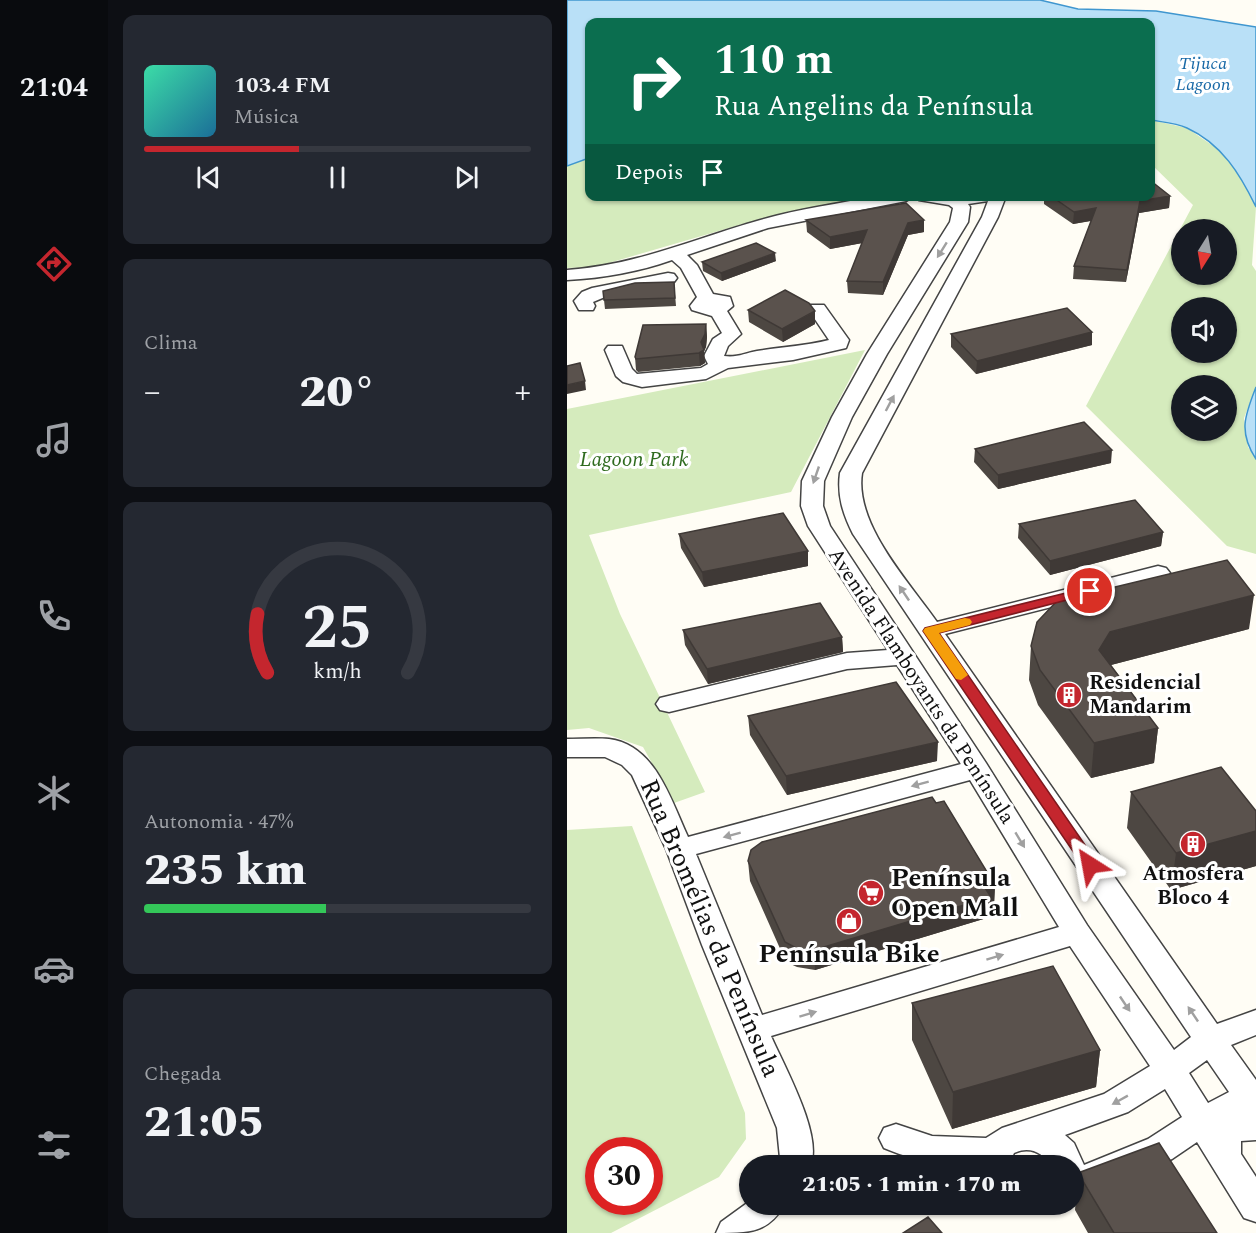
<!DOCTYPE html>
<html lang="pt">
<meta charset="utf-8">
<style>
body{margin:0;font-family:Spectral,serif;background:#242831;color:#f1f3f6;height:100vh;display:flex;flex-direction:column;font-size:22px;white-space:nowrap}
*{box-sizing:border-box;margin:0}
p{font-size:20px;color:#9ea1a6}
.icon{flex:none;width:33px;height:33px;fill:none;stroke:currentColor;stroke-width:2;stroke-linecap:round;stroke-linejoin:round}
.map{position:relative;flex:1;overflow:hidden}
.sheet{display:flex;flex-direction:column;gap:15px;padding:15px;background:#0d0f14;width:459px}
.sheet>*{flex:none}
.hud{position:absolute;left:18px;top:18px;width:570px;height:183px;border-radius:12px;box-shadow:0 2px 4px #0004;background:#0b6e4f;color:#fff;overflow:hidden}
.needle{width:39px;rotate:191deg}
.fabs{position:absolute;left:604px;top:219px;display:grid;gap:12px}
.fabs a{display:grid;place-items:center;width:66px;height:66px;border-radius:50%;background:#171b24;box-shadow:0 2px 4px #0004;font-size:30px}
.speed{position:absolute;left:18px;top:1137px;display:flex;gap:12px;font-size:30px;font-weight:700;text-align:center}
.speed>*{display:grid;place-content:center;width:78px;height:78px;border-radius:50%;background:#171b24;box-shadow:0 2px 4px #0004;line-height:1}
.speed .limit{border:9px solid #d22;background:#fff;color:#111}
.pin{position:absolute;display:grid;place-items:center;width:51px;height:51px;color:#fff;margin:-26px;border:3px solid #fff;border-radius:50%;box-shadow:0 2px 6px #0007}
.me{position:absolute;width:66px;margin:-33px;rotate:326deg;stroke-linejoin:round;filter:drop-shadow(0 0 4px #0008)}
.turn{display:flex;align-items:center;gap:21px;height:126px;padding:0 30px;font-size:27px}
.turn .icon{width:78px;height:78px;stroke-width:2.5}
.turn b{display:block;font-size:42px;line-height:51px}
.then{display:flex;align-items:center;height:57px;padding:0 30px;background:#0003;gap:12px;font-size:22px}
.big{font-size:45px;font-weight:800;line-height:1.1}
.sheet .tile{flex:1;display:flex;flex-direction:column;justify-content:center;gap:9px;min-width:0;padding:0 21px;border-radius:12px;background:#242831}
.sheet .dial{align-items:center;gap:0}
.dial svg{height:156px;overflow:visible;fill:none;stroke:#363941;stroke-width:7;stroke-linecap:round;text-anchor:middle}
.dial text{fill:#f1f3f6;stroke:none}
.song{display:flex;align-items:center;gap:18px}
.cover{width:72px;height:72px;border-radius:9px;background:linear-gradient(135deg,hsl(160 70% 55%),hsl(200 70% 35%))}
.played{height:6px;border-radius:3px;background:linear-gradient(90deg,#c4262e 40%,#363941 40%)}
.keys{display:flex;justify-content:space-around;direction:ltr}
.heat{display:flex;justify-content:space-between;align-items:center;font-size:33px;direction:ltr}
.charge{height:9px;border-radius:4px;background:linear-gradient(90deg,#34c759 47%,#363941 0)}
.trip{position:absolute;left:172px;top:1155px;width:345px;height:60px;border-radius:30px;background:#171b24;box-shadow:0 2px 4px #0004;font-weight:800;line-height:60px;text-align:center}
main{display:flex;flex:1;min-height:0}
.dock{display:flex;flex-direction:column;width:108px;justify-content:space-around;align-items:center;background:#090b0e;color:#9ea1a6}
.dock .icon{width:42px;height:42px}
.dock .active{color:#c4262e}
.dock b{font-size:27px;color:#f1f3f6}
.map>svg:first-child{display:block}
.green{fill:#d5ebbd;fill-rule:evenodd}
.water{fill:#b9e0f7;stroke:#3f96cf;stroke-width:1.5}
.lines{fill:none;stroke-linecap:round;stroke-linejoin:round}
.minor-casing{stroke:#444;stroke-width:3}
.minor{fill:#fff;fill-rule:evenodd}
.wall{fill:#4d4742}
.shaded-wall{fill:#3f3936}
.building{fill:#5a524d;stroke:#3f3936;stroke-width:1.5}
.oneway{fill:#a0a0a0}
.route{fill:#c4262e;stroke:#7f191e;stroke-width:1.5}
.slow{fill:#f59e0b}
.labels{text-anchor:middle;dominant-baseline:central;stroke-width:6;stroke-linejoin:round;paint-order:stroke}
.far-water-label{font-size:18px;font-style:italic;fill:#1768a6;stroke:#fff}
.park-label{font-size:21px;font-style:italic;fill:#2f6b1f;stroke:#fff}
.poi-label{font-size:21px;font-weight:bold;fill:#111;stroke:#fff;text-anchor:start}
.street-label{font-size:21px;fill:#111;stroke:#fff}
.near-poi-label{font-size:26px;font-weight:bold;fill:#111;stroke:#fff;text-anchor:start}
.near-street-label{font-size:26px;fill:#111;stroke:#fff}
</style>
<main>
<nav class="dock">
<b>21:04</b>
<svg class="icon active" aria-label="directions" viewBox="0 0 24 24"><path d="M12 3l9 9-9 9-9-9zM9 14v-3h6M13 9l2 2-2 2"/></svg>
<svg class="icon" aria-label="music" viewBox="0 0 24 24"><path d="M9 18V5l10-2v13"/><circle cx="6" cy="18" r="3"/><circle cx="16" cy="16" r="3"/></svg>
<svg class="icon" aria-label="phone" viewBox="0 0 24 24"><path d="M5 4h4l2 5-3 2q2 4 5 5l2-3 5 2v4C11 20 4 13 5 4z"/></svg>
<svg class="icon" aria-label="climate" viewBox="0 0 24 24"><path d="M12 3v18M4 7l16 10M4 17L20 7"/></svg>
<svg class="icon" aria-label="car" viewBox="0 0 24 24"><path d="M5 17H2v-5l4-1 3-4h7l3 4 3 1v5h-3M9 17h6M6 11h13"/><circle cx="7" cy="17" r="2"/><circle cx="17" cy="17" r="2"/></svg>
<svg class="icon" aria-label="filters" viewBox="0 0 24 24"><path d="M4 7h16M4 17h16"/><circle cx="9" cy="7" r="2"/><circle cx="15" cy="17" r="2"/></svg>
</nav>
<section class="sheet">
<div class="tile">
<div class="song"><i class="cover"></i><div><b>103.4 FM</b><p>Música</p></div></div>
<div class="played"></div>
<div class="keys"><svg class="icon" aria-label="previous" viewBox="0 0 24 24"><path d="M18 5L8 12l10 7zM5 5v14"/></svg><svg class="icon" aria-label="pause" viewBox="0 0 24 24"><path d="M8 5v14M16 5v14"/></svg><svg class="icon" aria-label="next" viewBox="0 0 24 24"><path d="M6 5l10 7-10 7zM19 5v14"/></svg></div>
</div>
<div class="tile"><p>Clima</p>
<div class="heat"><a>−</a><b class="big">20°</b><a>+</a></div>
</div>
<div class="tile dial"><svg viewBox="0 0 100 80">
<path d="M14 69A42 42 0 1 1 86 69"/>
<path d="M14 69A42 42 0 0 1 9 39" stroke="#c4262e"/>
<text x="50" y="56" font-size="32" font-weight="700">25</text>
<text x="50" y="72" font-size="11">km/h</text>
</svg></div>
<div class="tile"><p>Autonomia · 47%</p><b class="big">235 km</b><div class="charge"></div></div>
<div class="tile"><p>Chegada</p><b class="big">21:05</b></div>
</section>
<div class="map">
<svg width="689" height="1233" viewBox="0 0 689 1233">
<rect width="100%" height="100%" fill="#fffdf5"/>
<path class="green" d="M 584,120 L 620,128 L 655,152 L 674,178 L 689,207 L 685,265 L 689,271 L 689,387 L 677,418 L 681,447 L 689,459 L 689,554 L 660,546 L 519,406 L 626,205 L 584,164 ZM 615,230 L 660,230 L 660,274 L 615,274 ZM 615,308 L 660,308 L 660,352 L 615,352 ZM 615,386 L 660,386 L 660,430 L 615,430 Z
M 22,158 L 22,196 L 314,197 L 193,219 L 28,267 L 0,268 L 0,166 Z
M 298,350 L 224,492 L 22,535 L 53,614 L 138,792 L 107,803 L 76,747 L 22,728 L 0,730 L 0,409 Z
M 65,826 L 178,1113 L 179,1139 L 152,1177 L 44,1233 L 0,1233 L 0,830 ZM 32,1150 L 82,1150 L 82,1202 L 32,1202 Z"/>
<path class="water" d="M 0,0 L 473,0 L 511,9 L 589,11 L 689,27 L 689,207 C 673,174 655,144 620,128 C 609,123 595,122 584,120 L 584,22 L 22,22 L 22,158 L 0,166 Z
M 689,387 L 689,459 C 671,432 678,415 689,387 Z"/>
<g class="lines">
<g class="minor-casing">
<path id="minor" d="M 311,196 L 347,196 L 339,201 L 201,228 L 120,255 L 130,265 L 146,294 L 163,297 L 166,306 L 160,311 L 174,334 L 161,346 L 157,356 C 170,358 178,353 190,351 C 214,347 238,346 262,340 L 241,309 L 243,305 L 257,305 L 282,340 L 279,348 L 226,360 L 161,368 L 139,379 L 75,387 L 56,382 L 49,376 L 38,350 L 41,346 L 55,346 L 65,369 L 70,374 L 134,368 L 141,364 L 137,356 L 146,339 L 155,333 L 145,316 L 125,310 L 123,306 L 130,297 L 114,268 L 105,260 C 71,272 36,278 0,280 L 0,270 C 69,265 124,240 190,221 C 229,209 271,204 311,196 Z
M 350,196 L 439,196 L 431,217 L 295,473 C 287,524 342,582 370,622 L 591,566 L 599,568 L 603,573 L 599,578 L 378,634 L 650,1024 L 689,1010 L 689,1035 L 664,1045 L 689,1080 L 689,1140 L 674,1141 L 674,1154 L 689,1177 L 689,1222 L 677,1218 L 630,1142 L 605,1159 L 507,1199 L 507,1166 L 484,1166 C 476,1152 462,1146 447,1153 L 441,1166 C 394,1166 362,1167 317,1148 L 312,1138 L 317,1128 L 329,1124 L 365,1136 L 419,1138 L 435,1128 L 537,1094 L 583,1066 L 503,946 L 204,1036 C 217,1066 257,1137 243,1166 L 209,1166 L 213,1158 L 210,1128 L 135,945 L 99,849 L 65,775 L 55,765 L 38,757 L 0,757 L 0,739 C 14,739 29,738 42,739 C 89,745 104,801 121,837 L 394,764 L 330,665 L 280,669 L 102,712 L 93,710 L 89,704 L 93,698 L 280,653 L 321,650 L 241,526 L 234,506 L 235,481 L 265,417 L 300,354 L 383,222 L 386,208 L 382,205 L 352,200 ZM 421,201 L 415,217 L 273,473 C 270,496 276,514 286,534 L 624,1037 L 607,1050 L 520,925 L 419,763 L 263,526 L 256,506 L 257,481 L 285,417 L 320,354 L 401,222 L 403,207 L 401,204 ZM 403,780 L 492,927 L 195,1015 L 129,854 ZM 640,1060 L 662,1092 L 641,1103 L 622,1073 ZM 598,1089 L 615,1117 L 581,1139 L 517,1165 L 507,1143 L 498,1135 L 561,1112 Z
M 101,273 L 107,274 L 110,278 L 107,282 L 45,294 L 26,302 L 28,306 L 26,310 L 12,310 L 7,301 L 15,292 L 25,288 Z
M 183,1201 L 183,1204 L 218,1204 C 201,1233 183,1233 149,1233 L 154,1222 Z"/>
</g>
<use href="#minor" class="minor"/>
</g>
<path class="wall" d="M 477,196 L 603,196 L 602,208 L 572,213 L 559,282 L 506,279 L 507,266 L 524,221 L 506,224 L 477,204 Z
M 239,220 L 357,232 L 341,235 L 316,295 L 281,293 L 280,281 L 295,243 L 263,249 L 240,232 Z
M 209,261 L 155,281 L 136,271 L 135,262 Z
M 107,282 L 109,306 L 38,309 L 37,300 Z
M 181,310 L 248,324 L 216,342 L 182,322 Z
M 139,324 L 140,337 L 139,347 L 137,351 L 138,363 L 133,366 L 71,372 L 69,370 L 68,357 Z
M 525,332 L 525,345 L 409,374 L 384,347 L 384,334 Z
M 408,449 L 544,463 L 431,489 L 407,462 Z
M 452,524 L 596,532 L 594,546 L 483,575 L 451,538 Z
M 112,534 L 241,551 L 241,566 L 137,587 L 114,548 Z
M 682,629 L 544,665 L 591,728 L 587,763 L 524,778 L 471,705 L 462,680 L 464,646 Z
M 116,630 L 275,637 L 276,652 L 141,684 L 118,645 Z
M 181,716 L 370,761 L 220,795 L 183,735 Z
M 564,792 L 689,811 L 689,866 L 604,890 L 560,828 Z
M 181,861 L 428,885 L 427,905 L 423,906 L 423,917 L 248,970 L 230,967 L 219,962 L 183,881 Z
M 345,1003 L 533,1050 L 529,1087 L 385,1129 L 345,1040 Z
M 511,1173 L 650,1233 L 521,1233 L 508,1210 Z"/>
<path class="shaded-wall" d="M 603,196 L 602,208 L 572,213 L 559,282 L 560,270 L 573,201 Z
M 529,208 L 528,220 L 506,224 L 507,212 Z
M 357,220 L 357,232 L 341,235 L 316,295 L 316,282 L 341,223 Z
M 300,230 L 301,242 L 263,249 L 263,237 Z
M 208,253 L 209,261 L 155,281 L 154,273 Z
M 248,311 L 248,324 L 216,342 L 215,329 Z
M 139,324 L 140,337 L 139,347 L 137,351 L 138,363 L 133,366 L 132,353 L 134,342 Z
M 525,332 L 525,345 L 409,374 L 410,361 Z
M 18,381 L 19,390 L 0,394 L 0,385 Z
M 545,450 L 544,463 L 431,489 L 431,475 Z
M 596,532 L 594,546 L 483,575 L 483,561 Z
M 241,551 L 241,566 L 137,587 L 135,572 Z
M 687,595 L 682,629 L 540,666 L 532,650 L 543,632 Z
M 275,637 L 276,652 L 141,684 L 140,669 Z
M 591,728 L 587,763 L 524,778 L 527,743 Z
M 371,742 L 370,761 L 220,795 L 219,776 Z
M 689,831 L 689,866 L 604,890 L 609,853 Z
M 428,885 L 427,905 L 423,906 L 423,917 L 248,970 L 247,950 Z
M 533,1050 L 529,1087 L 385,1129 L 386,1092 Z"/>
<path class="building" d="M 584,181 L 603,196 L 573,201 L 560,270 L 507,266 L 529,208 L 507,212 L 484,196 L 584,196 Z
M 339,203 L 357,220 L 341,223 L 316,282 L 280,281 L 300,230 L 263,237 L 239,220 Z
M 189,243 L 208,253 L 154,273 L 135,262 Z
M 107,282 L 108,298 L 37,300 L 36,291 L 68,283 Z
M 218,290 L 242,303 L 248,311 L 215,329 L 181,310 Z
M 500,308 L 525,332 L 410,361 L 384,334 Z
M 139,324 L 138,334 L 134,342 L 137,350 L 132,353 L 69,359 L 68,357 L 76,325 Z
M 13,363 L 18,381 L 0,385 L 0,366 Z
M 517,422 L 545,450 L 431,475 L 408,449 Z
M 568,500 L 596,532 L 483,561 L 452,524 Z
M 216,513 L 241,551 L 135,572 L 112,534 Z
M 660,560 L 687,595 L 543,632 L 532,650 L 591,728 L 527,743 L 473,670 L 464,646 L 470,622 L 490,601 Z
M 253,603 L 275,637 L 140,669 L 116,630 Z
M 329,682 L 371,742 L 219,776 L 181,716 Z
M 654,767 L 689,811 L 689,831 L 609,853 L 564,792 Z
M 365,797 L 369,803 L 377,801 L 428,885 L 418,888 L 424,897 L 247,950 L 229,948 L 218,942 L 181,861 L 184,850 L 195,842 Z
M 486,966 L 533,1050 L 386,1092 L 345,1003 Z
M 592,1143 L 650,1233 L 547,1233 L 511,1173 Z
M 361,1217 L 375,1233 L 336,1233 Z"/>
<defs><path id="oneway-solid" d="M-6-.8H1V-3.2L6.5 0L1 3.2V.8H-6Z" transform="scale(1.5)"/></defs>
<g class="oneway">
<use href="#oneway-solid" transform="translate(375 250) rotate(122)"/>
<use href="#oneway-solid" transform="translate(323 403) rotate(-62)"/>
<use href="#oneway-solid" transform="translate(249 475) rotate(109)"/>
<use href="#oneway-solid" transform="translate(337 593) rotate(-124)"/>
<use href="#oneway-solid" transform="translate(353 784) rotate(165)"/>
<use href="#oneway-solid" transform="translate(165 835) rotate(165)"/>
<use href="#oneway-solid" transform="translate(453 840) rotate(59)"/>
<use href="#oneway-solid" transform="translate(428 957) rotate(-17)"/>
<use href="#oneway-solid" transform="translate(558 1004) rotate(56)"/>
<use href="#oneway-solid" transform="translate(241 1014) rotate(-17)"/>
<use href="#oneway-solid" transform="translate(626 1014) rotate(-124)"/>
<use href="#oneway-solid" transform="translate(553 1100) rotate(151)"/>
</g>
<path class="route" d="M 523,587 L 527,588 L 529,591 L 527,593 L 372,633 L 529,861 L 531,865 L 529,869 L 518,869 L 356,631 L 358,628 Z"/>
<path class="slow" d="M 398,618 L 403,619 L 405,622 L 403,625 L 372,633 L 401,675 L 394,680 L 389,679 L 356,631 L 358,628 Z"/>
<defs>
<g id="building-disc" transform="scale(1.35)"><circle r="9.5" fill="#c4262e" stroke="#fff"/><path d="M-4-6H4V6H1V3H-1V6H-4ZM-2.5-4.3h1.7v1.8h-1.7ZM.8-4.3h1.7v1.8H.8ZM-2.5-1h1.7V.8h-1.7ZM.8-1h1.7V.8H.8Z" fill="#fff"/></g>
<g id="supermarket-disc" transform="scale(1.35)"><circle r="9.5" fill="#c4262e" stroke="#fff"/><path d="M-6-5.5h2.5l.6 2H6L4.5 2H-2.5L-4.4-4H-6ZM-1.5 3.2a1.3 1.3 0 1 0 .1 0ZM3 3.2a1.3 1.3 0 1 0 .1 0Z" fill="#fff"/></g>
<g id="shop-disc" transform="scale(1.35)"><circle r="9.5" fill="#c4262e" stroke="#fff"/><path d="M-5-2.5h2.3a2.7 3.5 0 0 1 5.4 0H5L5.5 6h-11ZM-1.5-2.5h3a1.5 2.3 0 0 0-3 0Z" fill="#fff"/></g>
</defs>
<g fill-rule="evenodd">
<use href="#building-disc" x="502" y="695"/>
<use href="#building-disc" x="626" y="844"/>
<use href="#supermarket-disc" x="304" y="893"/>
<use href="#shop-disc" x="282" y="921"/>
</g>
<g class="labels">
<g class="far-water-label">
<text x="636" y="63">Tijuca<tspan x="636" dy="21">Lagoon</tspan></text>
</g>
<g class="park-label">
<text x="67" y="460">Lagoon Park</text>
</g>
<g class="poi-label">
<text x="522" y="683">Residencial<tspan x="522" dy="24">Mandarim</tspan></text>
<text x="626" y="874" text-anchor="middle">Atmosfera<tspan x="626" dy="24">Bloco 4</tspan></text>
</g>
<g class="street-label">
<text transform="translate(354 686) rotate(57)">Avenida Flamboyants da Península</text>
</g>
<g class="near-poi-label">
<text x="324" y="878">Península<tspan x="324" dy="30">Open Mall</tspan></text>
<text x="282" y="954" text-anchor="middle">Península Bike</text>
</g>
<g class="near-street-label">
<text transform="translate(143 928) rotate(67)">Rua Bromélias da Península</text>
</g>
</g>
</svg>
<div class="fabs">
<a><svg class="needle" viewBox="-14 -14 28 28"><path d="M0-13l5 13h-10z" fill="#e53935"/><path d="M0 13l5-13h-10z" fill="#9ea1a6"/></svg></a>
<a><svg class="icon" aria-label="sound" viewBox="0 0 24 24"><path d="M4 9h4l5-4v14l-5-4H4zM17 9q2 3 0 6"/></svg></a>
<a><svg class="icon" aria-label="layers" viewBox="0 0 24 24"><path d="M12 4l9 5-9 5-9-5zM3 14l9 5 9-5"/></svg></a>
</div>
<div class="speed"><div class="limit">30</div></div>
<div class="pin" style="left:523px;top:591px;background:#d93025"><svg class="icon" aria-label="arrive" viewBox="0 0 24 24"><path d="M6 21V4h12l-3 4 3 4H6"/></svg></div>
<svg class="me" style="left:523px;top:865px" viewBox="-20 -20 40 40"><path d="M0-17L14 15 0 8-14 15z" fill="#c4262e" stroke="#fff" stroke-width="4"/></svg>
<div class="trip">21:05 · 1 min · 170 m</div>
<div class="hud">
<div class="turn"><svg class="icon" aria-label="right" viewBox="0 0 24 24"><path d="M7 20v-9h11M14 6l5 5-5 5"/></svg><div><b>110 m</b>Rua Angelins da Península</div></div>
<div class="then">Depois<svg class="icon" aria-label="arrive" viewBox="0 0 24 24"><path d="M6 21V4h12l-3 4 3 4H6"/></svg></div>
</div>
</div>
</main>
